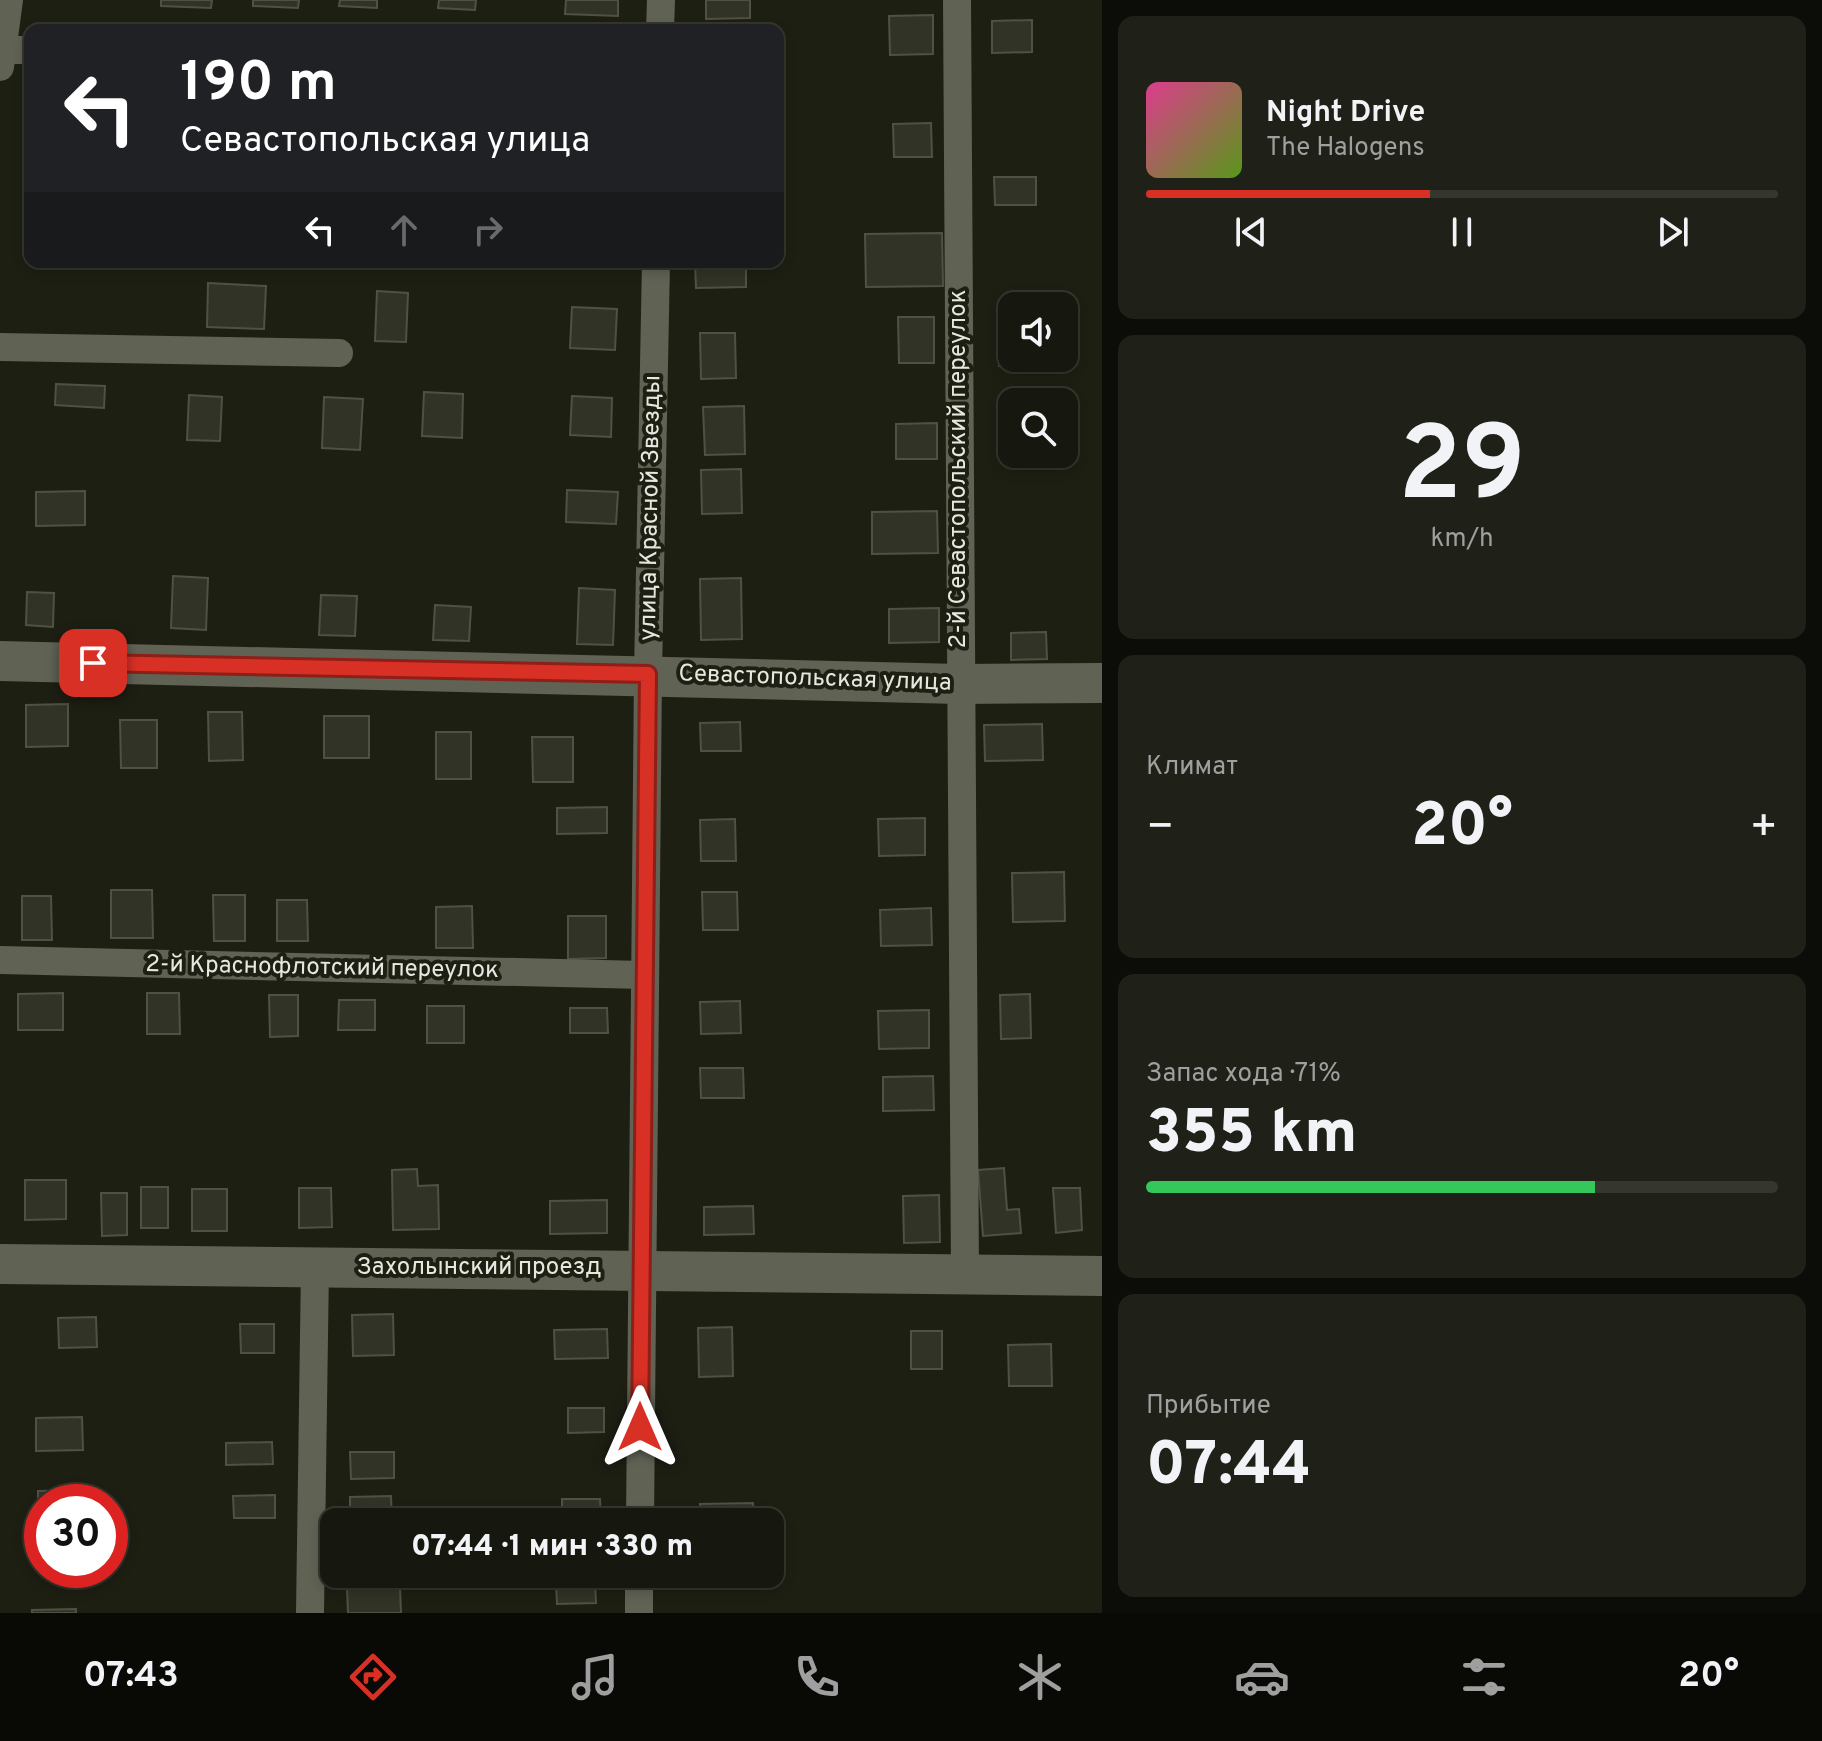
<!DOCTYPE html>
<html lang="ru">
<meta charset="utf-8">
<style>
body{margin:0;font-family:Overpass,sans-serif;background:#1f2017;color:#f1f3f6;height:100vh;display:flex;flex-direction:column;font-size:30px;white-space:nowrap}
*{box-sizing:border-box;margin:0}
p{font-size:26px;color:#9e9f9e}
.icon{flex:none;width:44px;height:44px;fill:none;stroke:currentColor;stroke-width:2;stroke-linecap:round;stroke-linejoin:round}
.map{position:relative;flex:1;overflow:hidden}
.sheet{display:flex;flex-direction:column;gap:16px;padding:16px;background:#0c0d08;width:720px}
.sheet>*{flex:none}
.guide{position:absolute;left:24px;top:24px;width:760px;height:244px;border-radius:16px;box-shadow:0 4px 12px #0003,0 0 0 2px #35362e;background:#202124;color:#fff;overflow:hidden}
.buttons{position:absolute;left:998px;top:292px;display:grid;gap:16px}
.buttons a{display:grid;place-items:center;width:80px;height:80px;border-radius:16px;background:#16170e;box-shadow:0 4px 12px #0003,0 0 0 2px #35362e;font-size:40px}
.speed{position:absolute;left:24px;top:1484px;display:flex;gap:16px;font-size:40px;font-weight:700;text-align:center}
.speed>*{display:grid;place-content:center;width:104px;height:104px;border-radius:50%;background:#16170e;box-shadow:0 4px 12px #0003,0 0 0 2px #35362e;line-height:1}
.speed .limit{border:12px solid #d22;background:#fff;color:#111}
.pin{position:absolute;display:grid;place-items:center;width:68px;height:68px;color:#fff;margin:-34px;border-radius:16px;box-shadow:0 4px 12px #0006}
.me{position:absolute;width:88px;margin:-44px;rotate:0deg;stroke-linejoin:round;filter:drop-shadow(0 0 6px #0008)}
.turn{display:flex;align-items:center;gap:28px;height:168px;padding:0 24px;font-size:36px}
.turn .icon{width:104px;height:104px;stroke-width:2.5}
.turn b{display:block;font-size:56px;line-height:68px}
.lanes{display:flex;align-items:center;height:76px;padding:0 24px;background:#0003;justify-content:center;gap:40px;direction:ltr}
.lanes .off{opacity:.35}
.big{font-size:60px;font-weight:800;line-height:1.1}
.sheet .tile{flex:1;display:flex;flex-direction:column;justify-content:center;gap:12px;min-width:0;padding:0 28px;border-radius:16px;background:#1f2017}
.sheet .dial{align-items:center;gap:0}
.dial b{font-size:104px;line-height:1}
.song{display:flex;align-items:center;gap:24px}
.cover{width:96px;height:96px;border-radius:12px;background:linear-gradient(135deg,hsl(330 70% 55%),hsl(90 70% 35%))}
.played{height:8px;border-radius:4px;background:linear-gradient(90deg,#d93025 45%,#35362e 45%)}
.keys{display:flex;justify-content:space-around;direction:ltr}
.heat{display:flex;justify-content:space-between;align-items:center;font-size:44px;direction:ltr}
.charge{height:12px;border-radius:6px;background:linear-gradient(90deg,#34c759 71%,#35362e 0)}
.trip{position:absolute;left:320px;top:1508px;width:464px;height:80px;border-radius:16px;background:#16170e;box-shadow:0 4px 12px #0003,0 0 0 2px #35362e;font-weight:800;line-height:80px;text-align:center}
.menu{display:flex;height:128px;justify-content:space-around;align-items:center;background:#090906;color:#9e9f9e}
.menu .icon{width:56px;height:56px}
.menu .on{color:#d93025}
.menu b{font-size:36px;color:#f1f3f6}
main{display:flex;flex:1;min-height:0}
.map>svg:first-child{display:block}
.building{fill:#313326;stroke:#505144;stroke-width:2}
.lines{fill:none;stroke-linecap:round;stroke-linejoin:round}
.street{stroke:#606254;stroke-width:28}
.secondary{stroke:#606254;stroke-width:40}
.route-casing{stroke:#8d1f18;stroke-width:20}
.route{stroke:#d93025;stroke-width:14}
.labels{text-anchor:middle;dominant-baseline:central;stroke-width:8;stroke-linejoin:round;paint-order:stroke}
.street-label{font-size:24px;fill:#e6e7df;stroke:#1e1f13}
</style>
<main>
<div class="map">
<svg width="1102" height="1613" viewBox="0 0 1102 1613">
<rect width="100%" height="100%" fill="#1e1f13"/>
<path class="building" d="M 161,0 L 212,0 L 211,8 L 161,6 Z
M 253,0 L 299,0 L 298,8 L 253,6 Z
M 340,0 L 377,0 L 377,8 L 339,6 Z
M 439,0 L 476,0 L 475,10 L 438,8 Z
M 566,0 L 618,0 L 618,16 L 565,14 Z
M 706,0 L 750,0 L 750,18 L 706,19 Z
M 933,15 L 933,54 L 890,55 L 889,16 Z
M 1032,20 L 1032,52 L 992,53 L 992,21 Z
M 931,123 L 932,157 L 894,157 L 893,124 Z
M 994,177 L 1036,177 L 1036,205 L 995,205 Z
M 942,233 L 943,286 L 866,287 L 865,234 Z
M 695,262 L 746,262 L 746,287 L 696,288 Z
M 208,283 L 266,286 L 264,329 L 207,327 Z
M 377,291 L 408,293 L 406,342 L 375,341 Z
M 572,307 L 617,309 L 615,350 L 570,348 Z
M 898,317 L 934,317 L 934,363 L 899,363 Z
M 700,333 L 735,333 L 736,378 L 701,379 Z
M 998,335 L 1012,335 L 1012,358 L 1050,358 L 1050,365 L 999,366 Z
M 56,384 L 105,386 L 104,408 L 55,405 Z
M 424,392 L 463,394 L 462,438 L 422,436 Z
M 189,395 L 222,397 L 220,441 L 187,440 Z
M 572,396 L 612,398 L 611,437 L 570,435 Z
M 324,397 L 363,399 L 360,450 L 322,448 Z
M 744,406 L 745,454 L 705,455 L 703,407 Z
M 937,423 L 937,459 L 896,459 L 896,424 Z
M 741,469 L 742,513 L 702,514 L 701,470 Z
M 567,490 L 618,492 L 616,524 L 566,522 Z
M 85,491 L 85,525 L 36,526 L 36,492 Z
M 937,511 L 938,553 L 872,554 L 872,512 Z
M 173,576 L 208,578 L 206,630 L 171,628 Z
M 741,578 L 742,639 L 701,640 L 700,579 Z
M 579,588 L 615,590 L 613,645 L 577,644 Z
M 27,592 L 54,593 L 53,627 L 26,625 Z
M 321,595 L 357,596 L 355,636 L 319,635 Z
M 435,605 L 471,607 L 469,641 L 433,640 Z
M 939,608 L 939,642 L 889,643 L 889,609 Z
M 1046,632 L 1047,659 L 1011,660 L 1011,633 Z
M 68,704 L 68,746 L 26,747 L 26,705 Z
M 208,712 L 242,712 L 243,760 L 209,761 Z
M 324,716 L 369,716 L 369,758 L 324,758 Z
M 120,720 L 157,720 L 157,768 L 121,768 Z
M 740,722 L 741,751 L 701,751 L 700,723 Z
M 1042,724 L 1043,760 L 985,761 L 984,725 Z
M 436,732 L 471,732 L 471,779 L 436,779 Z
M 532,737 L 573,737 L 573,782 L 533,782 Z
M 607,807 L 607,833 L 557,834 L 557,808 Z
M 925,818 L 925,855 L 879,856 L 878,819 Z
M 735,819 L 736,861 L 701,861 L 700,820 Z
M 1064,872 L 1065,921 L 1013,922 L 1012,873 Z
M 111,890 L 152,890 L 153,938 L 111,938 Z
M 702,892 L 737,892 L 738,930 L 703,930 Z
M 213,895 L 245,895 L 245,941 L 214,941 Z
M 22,896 L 51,896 L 52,940 L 22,940 Z
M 277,900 L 307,900 L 308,941 L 277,941 Z
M 472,906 L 473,948 L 436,948 L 436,907 Z
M 931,908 L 932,945 L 881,946 L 880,910 Z
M 568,916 L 606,916 L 606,958 L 568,959 Z
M 63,993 L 63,1030 L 18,1030 L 18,994 Z
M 147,993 L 179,993 L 180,1034 L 147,1034 Z
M 1030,994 L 1031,1038 L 1001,1039 L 1000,995 Z
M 269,995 L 298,995 L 298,1036 L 270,1037 Z
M 339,1000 L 375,1000 L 375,1030 L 338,1030 Z
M 740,1001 L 741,1033 L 701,1034 L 700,1002 Z
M 427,1006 L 464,1006 L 464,1043 L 427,1043 Z
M 570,1008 L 607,1008 L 608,1033 L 570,1033 Z
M 929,1010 L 929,1048 L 879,1049 L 878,1011 Z
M 700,1068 L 743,1068 L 744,1098 L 701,1098 Z
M 933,1076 L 934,1110 L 883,1111 L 883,1077 Z
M 1004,1168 L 1007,1210 L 1019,1209 L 1021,1233 L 983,1236 L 978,1170 Z
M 417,1169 L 418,1186 L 438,1185 L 439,1229 L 393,1230 L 392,1170 Z
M 25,1180 L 66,1180 L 66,1219 L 25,1220 Z
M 141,1187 L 168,1187 L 168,1228 L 141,1228 Z
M 299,1188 L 331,1188 L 332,1227 L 299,1228 Z
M 1053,1188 L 1080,1188 L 1082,1230 L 1056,1233 Z
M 192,1189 L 227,1189 L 227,1231 L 192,1231 Z
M 101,1193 L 127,1193 L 127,1235 L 102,1236 Z
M 939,1195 L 940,1242 L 904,1243 L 903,1196 Z
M 607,1200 L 607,1233 L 550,1234 L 550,1201 Z
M 753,1206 L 754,1234 L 704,1235 L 704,1207 Z
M 393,1314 L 394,1355 L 353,1356 L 352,1315 Z
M 96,1317 L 97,1347 L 59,1348 L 58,1318 Z
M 240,1324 L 274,1324 L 274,1353 L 241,1353 Z
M 732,1327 L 733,1376 L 699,1377 L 698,1328 Z
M 607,1329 L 608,1358 L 555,1359 L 554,1330 Z
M 911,1331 L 942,1331 L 942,1369 L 911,1369 Z
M 1051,1344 L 1052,1386 L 1009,1386 L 1008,1345 Z
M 568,1408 L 604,1408 L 604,1432 L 568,1433 Z
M 82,1417 L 83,1450 L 36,1451 L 36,1418 Z
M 272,1442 L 273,1464 L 226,1465 L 226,1443 Z
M 350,1452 L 394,1452 L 394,1478 L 351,1479 Z
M 82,1490 L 83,1502 L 42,1502 L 42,1519 L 38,1519 L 38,1491 Z
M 275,1495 L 275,1518 L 234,1518 L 233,1496 Z
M 391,1496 L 392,1522 L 350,1522 L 350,1497 Z
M 562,1499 L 600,1499 L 601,1522 L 562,1522 Z
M 753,1503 L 754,1522 L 700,1522 L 700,1504 Z
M 595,1582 L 596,1603 L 557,1604 L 556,1583 Z
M 400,1587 L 401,1613 L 348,1613 L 347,1588 Z
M 76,1609 L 76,1613 L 32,1613 L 32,1610 Z"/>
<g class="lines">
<path class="street" d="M 957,0 L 965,1275
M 660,30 L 661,0
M 1,50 L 30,50
M 0,67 L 9,0
M 0,347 L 339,353
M 0,960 L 644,975
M 640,1522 L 648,674 L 656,262
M 310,1613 L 315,1267
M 639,1613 L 639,1574"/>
<path class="secondary" d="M 0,661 L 960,684 L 1102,683
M 0,1264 L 1102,1276"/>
</g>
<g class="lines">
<g class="route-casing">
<path id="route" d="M 93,663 L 648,674 L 640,1427"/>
</g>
<use href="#route" class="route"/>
</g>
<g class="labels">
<g class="street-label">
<text transform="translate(959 469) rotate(-90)">2-й Севастопольский переулок</text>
<text transform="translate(651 508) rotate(-89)">улица Красной Звезды</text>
<text transform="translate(815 679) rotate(2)">Севастопольская улица</text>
<text transform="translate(322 968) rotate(1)">2-й Краснофлотский переулок</text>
<text x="479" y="1268">Захолынский проезд</text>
</g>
</g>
</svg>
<div class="buttons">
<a><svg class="icon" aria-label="sound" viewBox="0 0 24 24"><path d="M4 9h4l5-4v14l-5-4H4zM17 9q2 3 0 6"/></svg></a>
<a><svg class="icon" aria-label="search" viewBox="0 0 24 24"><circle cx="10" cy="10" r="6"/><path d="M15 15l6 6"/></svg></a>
</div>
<div class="speed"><div class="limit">30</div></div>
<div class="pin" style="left:93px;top:663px;background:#d93025"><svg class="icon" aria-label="arrive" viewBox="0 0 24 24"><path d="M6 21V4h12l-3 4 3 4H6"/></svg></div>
<svg class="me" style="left:640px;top:1427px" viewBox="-20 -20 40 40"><path d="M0-17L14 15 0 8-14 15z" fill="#d93025" stroke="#fff" stroke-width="4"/></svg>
<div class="trip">07:44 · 1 мин · 330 m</div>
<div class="guide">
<div class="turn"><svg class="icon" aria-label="left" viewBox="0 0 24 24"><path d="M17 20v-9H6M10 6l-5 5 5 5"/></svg><div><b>190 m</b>Севастопольская улица</div></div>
<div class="lanes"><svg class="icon" aria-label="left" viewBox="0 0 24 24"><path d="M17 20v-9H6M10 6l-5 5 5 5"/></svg><svg class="icon off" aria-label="ahead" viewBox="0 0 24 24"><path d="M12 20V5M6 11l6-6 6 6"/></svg><svg class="icon off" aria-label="right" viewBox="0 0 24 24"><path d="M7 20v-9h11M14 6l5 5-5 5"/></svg></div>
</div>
</div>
<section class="sheet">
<div class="tile">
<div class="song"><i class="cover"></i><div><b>Night Drive</b><p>The Halogens</p></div></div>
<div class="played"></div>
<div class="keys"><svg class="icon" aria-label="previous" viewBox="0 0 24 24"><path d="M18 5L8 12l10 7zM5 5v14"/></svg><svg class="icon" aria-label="pause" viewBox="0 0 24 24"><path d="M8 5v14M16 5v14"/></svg><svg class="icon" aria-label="next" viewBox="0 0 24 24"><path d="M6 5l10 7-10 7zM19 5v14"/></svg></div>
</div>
<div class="tile dial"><b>29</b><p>km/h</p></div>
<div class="tile"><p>Климат</p>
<div class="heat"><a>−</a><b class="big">20°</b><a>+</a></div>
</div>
<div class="tile"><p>Запас хода · 71%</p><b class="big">355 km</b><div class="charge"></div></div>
<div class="tile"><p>Прибытие</p><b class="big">07:44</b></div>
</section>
</main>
<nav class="menu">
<b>07:43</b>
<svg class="icon on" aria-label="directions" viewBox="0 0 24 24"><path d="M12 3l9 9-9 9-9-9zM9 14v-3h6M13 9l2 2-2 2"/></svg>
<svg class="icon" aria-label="music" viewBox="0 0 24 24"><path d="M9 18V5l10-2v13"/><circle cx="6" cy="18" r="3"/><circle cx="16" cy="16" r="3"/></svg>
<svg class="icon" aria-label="phone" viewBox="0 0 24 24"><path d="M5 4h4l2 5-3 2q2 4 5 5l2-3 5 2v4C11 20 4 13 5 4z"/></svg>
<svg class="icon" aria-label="climate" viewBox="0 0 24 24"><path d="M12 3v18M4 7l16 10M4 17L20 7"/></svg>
<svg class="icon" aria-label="car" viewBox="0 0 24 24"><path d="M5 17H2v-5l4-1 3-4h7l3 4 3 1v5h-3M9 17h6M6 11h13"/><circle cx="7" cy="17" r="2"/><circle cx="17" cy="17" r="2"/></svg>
<svg class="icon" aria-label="filters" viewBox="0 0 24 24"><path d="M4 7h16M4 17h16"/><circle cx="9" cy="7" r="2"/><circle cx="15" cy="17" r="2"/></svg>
<b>20°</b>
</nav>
